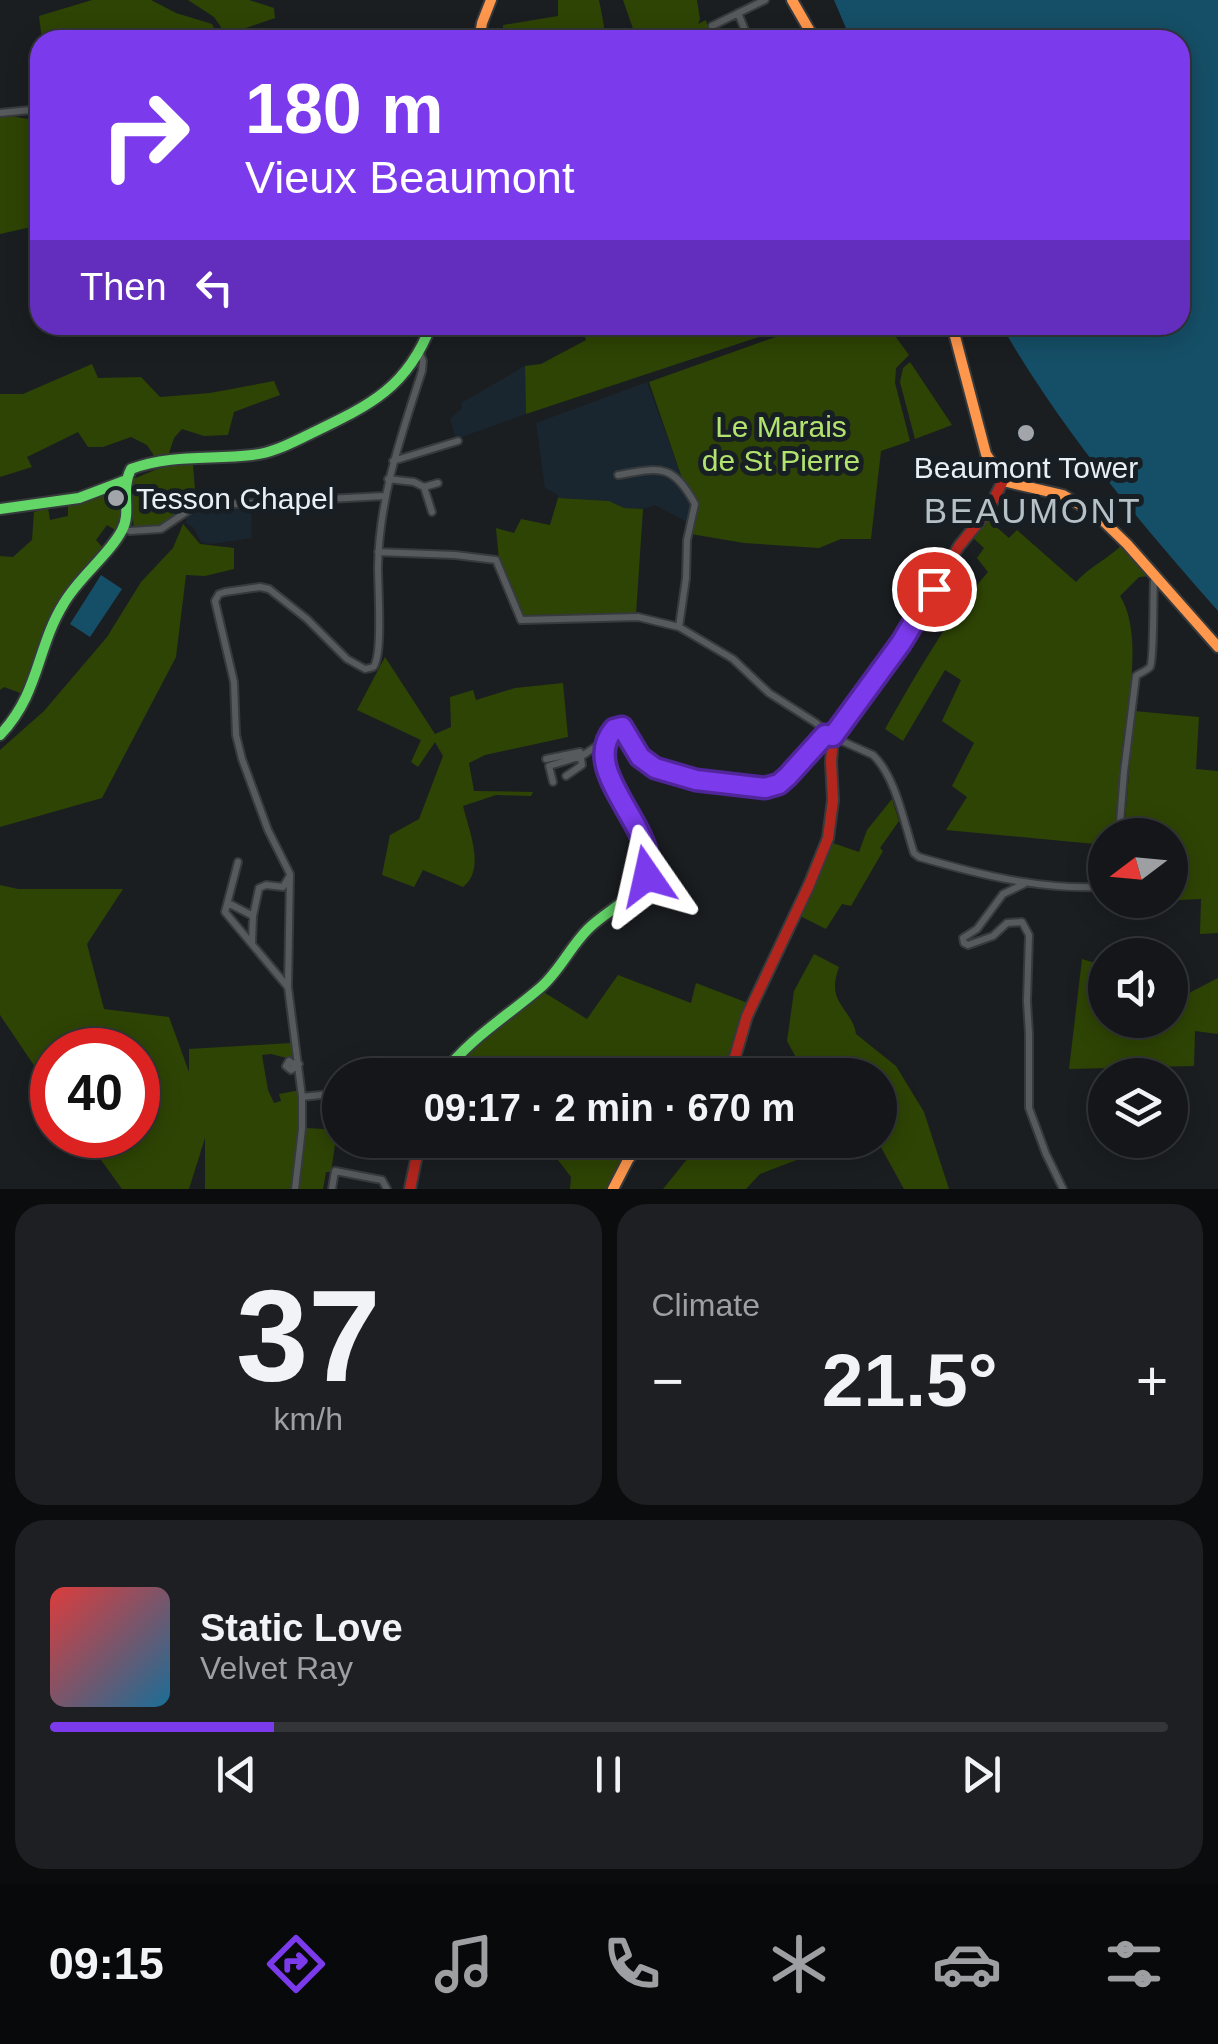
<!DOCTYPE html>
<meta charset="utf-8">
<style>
body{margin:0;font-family:Helvetica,sans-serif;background:#1d1f22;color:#f1f3f6;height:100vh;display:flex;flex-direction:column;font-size:38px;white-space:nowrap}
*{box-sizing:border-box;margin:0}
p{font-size:32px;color:#9d9fa2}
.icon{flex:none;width:55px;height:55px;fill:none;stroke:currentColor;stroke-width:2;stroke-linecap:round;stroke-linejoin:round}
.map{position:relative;height:1189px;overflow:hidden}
.sheet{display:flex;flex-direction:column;gap:15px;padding:15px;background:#0b0c0e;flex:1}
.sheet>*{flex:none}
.guide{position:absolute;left:30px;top:30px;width:1160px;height:305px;border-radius:30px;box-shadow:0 5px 25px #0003,0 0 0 2px #333538;background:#7c3aed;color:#fff;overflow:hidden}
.needle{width:65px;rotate:254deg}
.tools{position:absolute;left:1088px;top:818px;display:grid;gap:20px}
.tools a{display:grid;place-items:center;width:100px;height:100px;border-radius:50%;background:#141619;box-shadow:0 5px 25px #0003,0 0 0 2px #333538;font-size:50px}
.speed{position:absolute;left:30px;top:1028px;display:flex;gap:20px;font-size:50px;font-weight:700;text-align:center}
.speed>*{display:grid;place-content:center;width:130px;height:130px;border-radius:50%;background:#141619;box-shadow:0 5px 25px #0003,0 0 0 2px #333538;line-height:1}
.speed .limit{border:15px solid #d22;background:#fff;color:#111}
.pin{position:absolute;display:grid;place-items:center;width:85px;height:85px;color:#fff;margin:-42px;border:5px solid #fff;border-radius:50%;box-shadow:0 2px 10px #0007}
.me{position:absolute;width:110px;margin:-55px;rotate:349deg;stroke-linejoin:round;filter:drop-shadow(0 0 8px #0008)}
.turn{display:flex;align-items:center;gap:35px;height:210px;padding:0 50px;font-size:45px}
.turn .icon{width:130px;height:130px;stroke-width:2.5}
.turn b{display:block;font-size:70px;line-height:85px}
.then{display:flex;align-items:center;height:95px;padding:0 50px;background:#0003;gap:20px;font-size:38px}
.big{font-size:75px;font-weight:800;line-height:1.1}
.sheet .card{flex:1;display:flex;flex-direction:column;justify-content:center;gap:15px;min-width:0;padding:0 35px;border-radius:30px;background:#1d1f22}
.sheet .dial{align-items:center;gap:0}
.dial b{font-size:130px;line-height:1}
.song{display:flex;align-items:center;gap:30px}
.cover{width:120px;height:120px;border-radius:15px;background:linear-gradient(135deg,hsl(0 70% 55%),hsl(200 70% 35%))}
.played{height:10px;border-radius:5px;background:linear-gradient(90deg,#7c3aed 20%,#333538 20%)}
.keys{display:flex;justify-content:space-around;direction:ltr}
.heat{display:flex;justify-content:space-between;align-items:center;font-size:55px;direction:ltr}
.sheet .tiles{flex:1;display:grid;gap:15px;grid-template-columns:1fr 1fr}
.card:last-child{grid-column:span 2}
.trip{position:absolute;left:322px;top:1058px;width:575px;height:100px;border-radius:50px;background:#141619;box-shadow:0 5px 25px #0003,0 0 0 2px #333538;font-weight:800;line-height:100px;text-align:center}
.menu{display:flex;height:160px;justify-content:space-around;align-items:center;background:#08090a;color:#9d9fa2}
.menu .icon{width:70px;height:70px}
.menu .active{color:#7c3aed}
.menu b{font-size:45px;color:#f1f3f6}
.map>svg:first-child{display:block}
.built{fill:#1a262f}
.green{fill:#2e4404}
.water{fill:#154f67}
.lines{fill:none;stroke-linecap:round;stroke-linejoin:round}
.street-casing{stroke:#373a3c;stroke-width:10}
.fast-casing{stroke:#373a3c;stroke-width:14}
.slow-casing{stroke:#373a3c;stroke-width:14}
.jam-casing{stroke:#373a3c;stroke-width:14}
.street{stroke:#565a5c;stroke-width:6}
.fast{stroke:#63d668;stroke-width:10}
.slow{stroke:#ff974d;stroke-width:10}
.jam{stroke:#b3261e;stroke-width:10}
.route-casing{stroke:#51269a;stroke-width:25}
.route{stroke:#7c3aed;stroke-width:18}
.poi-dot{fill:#a2a6aa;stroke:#181f24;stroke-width:4}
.labels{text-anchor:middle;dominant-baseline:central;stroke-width:10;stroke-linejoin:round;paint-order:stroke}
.park-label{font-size:30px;fill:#b2e36f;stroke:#181f24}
.poi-label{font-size:30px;fill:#eaeff3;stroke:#181f24}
.quarter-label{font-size:35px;letter-spacing:2.5px;fill:#b6c0c7;stroke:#181f24}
</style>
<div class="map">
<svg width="1218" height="1189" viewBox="0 0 1218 1189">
<rect width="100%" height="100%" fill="#1b1e21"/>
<path class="built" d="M 525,366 L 526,414 L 456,439 L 450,419 L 462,408 L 461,403 Z
M 647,382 L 691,503 L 687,522 L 655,505 L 643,509 L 624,508 L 609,501 L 558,498 L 557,494 L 545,488 L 536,423 Z
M 251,505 L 252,538 L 212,544 L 201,542 L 194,528 L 186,523 L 187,514 L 195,510 Z"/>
<path class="green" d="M 92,0 L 151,0 L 176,13 L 212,24 L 216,32 L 210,40 L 42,40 L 39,16 Z
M 188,0 L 249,0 L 274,8 L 275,18 L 222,36 L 219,33 L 221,27 L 214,17 Z
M 558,0 L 599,0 L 604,26 L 603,30 L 577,40 L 503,40 L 503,25 L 558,16 Z
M 623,0 L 697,0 L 700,19 L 698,24 L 706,20 L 711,40 L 637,40 Z
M 11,116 L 28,119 C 48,143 40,195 40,225 L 0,234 L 0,117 Z
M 595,325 L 616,329 L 625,325 L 795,325 L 526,414 L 525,366 L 541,364 L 586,340 L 583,331 Z
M 809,325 L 887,325 L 909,355 L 896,368 L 895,383 L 910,441 L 881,451 L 871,539 L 841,539 L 819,548 L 744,543 L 691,534 L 698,502 L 682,478 L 649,382 Z
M 910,362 L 952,425 L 915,439 L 900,382 L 903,368 Z
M 92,364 L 98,378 L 141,377 L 160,397 L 210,393 L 274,381 L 280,395 L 234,412 L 228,435 L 204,436 L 182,429 L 174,438 L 168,456 L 155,457 L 147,445 L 131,437 L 103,447 L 88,447 L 78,432 L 27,457 L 32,467 L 0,477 L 0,394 L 23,394 Z
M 193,464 L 196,503 L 184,507 L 164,525 L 134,529 L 129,486 L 131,480 L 162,467 Z
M 108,493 L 113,508 L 122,510 L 122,521 L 117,531 L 107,525 L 96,540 L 104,549 L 59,600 L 36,670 L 23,694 L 4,687 L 0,690 L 0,556 L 13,557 L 32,540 L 34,512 L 48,508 L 50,520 L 68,516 L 68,505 Z
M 558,498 L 609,501 L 624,508 L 643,509 L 636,614 L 522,615 L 499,560 L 496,528 L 514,533 L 521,519 L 550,525 Z
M 986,518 L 1009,538 L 1017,530 L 1076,582 C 1090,566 1108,559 1123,544 L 1150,576 L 1139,577 L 1120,596 C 1144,634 1127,707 1122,749 C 1118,778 1117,807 1116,835 L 1105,835 L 1105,845 L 946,830 L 967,797 L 952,786 L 974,743 L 942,721 L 961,680 L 945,670 L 903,741 L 885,729 C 916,675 947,619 988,572 L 977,558 L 984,548 L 971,536 Z
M 183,524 L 200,544 L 234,548 L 234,569 L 205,576 L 186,575 L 176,657 L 102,798 L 0,827 L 0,750 L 44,711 L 107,637 L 141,582 L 173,548 Z
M 385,657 L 435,734 L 451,727 L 450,697 L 473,690 L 476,700 L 515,688 L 563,683 L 568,737 L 485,755 L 469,763 L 474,791 L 533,792 L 531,796 L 496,795 L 463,806 C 469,831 486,869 463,887 L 423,870 L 414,887 L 382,875 L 390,835 L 419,819 L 443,756 L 435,742 L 418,767 L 411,762 L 421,740 L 357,710 Z
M 1134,711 L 1199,717 L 1196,769 L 1218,771 L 1218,933 L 1200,934 L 1201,899 L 1118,903 L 1119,900 L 1170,900 L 1170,835 L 1124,835 Z
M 892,799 L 899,821 L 880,848 L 883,851 L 851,906 L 842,904 L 826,929 L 798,915 L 830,842 L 859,852 L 867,830 Z
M 0,885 L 18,889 L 123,889 L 87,944 L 104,1009 L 169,1017 L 189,1072 L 189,1049 L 291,1043 L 294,1055 L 291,1059 L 271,1054 L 262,1055 L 268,1090 L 274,1103 L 281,1101 L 279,1094 L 300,1090 L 302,1097 L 295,1189 L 205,1189 L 205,1138 L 189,1189 L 122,1189 L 83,1135 L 138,1135 L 138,1050 L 52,1050 L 52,1092 L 0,1015 Z
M 814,954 L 839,967 C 837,973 835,979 835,985 C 834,1005 854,1015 856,1034 L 896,1066 L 924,1112 L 949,1189 L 904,1189 L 877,1140 L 880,1140 L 880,1075 L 819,1075 L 799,1063 L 787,1041 L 794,991 Z
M 1082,959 L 1105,966 L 1105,1020 L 1170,1020 L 1170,999 L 1187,994 L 1218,978 L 1218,1034 L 1195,1031 L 1194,1066 L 1069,1069 Z
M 618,975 L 691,1003 L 696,983 L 748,1003 C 740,1029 735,1055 716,1075 L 445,1075 L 469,1049 L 542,991 L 587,1019 Z
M 306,1128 L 340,1130 L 340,1140 L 351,1140 L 350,1148 L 335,1145 L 331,1172 L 326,1172 L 323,1189 L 297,1189 Z
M 550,1140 L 637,1140 L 609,1189 L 570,1189 L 571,1177 L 558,1160 Z
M 708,1140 L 799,1140 L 807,1156 L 760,1174 L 746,1189 L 663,1189 L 701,1142 Z"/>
<path class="water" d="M 834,0 L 1218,0 L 1218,611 C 1137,519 1063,432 1001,325 L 1180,325 L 1180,40 L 851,40 Z
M 101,575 L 122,589 L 90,637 L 70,624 Z"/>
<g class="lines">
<g class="street-casing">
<path id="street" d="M 738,13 L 749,40
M 712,26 L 765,0
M 435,40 L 480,33
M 758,40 L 767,37
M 0,113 L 40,109
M 399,325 L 401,329
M 393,461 L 458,441
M 618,475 C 659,468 672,462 695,504 L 687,540 L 686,578 L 679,627
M 388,479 L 414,482 L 424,487 L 438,483
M 424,487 L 432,512
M 124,529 L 130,531 L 161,529 L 195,506 L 384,496
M 378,552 L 455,555 L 496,560 L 521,620 L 638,617 L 679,627 L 733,659 L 769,693 L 816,723 L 833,737 L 873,755 C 896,777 904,823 914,853 L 919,857 C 980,875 1041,890 1105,887
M 546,759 L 580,752 L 582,765 L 566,776
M 553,782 L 549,766 L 582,756 L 605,740
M 1119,835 L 1124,772 L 1136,676 C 1140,673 1146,671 1150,667 C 1154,661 1153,594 1154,581
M 238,862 L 225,912 L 287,986
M 1024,884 L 1003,894 L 977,929 L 963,938 L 964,943 L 968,945 L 993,936 L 1007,923 L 1022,922 L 1029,935 L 1027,1001 L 1029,1034 L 1029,1108 L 1046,1154 L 1063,1189
M 228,903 L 253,916 L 252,943
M 253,916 L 259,888 L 266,885 L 283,887 L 289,877
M 295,1065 L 289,1061 L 286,1066 L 291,1070 L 299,1064
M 302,1097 L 340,1093
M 295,1189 L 302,1129 L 302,1097 L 288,987 L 290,874 L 268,830 L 242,759 L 236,735 L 234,682 L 215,601 L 219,594 L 225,592 L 260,587 L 269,589 L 307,619 L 347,659 L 365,669 C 373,667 374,669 376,661 C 382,644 378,588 378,567 C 379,498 401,436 422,371 L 423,361 L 420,353
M 332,1189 L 335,1171 L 382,1180 L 387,1189"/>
</g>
<g class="fast-casing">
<path id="fast" d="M 0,509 L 79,498 L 124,481
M 0,735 C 40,693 36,648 64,603 C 79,577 110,554 122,530 C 132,512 120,490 131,469 C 171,454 211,460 252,455 C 273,453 291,443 310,434 C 368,406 407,389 431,325
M 442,1075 C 469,1039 506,1017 540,988 C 559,972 570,947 588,929 C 606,911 633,900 646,877 C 668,838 578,778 613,729 L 623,727 L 640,757 L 646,762"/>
</g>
<g class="slow-casing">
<path id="slow" d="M 792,0 L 815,40
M 479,40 L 482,23 L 491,0
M 952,325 L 986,454 L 1003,481 L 1063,495 L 1096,514 L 1127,544 L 1218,647
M 646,762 C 664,776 754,794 775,785 C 795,777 811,751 825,735 L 833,737
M 613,1189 L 628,1160 L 642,1140"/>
</g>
<g class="jam-casing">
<path id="jam" d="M 721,1075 L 735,1057 L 747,1016 L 809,885 L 828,838 L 833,800 L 831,762 L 833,737 L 901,643 L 959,546 L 987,512 L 1003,481
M 410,1189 L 420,1140"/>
</g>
<use href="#street" class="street"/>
<use href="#fast" class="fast"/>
<use href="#slow" class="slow"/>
<use href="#jam" class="jam"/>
</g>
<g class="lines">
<g class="route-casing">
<path id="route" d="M 647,876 C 661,830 577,772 614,729 L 622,727 L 640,757 L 655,768 L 696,780 L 765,788 L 779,784 L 788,776 L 825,735 L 833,736 L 901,643 L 934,589"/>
</g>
<use href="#route" class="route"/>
</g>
<g class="poi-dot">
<circle cx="1026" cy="433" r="10"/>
<circle cx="116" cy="498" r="10"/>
</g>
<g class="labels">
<g class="park-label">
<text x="781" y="426">Le Marais<tspan x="781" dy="34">de St Pierre</tspan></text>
</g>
<g class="poi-label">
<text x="1026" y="467">Beaumont Tower</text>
<text x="136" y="498" text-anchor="start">Tesson Chapel</text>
</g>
<g class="quarter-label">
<text x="1033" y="510">BEAUMONT</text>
</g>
</g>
</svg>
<div class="tools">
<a><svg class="needle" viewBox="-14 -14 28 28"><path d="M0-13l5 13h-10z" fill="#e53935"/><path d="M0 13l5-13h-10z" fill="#9d9fa2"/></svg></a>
<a><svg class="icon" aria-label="sound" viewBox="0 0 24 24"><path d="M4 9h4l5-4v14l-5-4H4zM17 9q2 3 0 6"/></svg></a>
<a><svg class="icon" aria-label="layers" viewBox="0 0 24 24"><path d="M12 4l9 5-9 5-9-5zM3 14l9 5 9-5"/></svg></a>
</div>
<div class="speed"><div class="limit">40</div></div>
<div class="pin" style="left:934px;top:589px;background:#d93025"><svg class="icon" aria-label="arrive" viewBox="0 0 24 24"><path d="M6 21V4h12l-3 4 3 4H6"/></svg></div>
<svg class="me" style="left:647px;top:876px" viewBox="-20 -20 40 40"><path d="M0-17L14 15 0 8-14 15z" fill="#7c3aed" stroke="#fff" stroke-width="4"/></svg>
<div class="trip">09:17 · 2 min · 670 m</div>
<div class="guide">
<div class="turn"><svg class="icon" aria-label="right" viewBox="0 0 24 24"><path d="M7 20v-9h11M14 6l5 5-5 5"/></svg><div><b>180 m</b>Vieux Beaumont</div></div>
<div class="then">Then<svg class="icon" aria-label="left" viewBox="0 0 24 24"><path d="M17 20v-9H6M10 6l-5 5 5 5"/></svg></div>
</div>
</div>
<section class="sheet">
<div class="tiles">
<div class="card dial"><b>37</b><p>km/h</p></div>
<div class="card"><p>Climate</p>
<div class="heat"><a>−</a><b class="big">21.5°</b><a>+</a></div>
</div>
<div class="card">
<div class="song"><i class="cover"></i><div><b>Static Love</b><p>Velvet Ray</p></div></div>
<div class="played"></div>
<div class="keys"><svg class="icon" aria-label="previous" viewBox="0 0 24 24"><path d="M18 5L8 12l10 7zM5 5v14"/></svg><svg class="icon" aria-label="pause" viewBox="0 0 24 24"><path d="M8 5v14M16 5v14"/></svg><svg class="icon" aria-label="next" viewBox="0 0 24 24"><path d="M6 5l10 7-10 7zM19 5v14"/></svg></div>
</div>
</div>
</section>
<nav class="menu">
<b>09:15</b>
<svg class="icon active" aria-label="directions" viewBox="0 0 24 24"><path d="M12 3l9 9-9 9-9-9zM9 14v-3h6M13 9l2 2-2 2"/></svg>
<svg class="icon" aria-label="music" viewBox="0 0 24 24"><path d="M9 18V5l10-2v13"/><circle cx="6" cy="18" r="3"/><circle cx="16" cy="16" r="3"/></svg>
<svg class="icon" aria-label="phone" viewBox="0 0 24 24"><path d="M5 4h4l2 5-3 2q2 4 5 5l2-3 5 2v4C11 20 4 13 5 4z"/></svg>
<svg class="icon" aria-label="climate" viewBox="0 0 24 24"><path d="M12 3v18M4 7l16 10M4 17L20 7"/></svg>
<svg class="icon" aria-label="car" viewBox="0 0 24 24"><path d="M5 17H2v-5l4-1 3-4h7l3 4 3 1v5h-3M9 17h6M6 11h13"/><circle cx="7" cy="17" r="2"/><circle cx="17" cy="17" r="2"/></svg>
<svg class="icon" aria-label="filters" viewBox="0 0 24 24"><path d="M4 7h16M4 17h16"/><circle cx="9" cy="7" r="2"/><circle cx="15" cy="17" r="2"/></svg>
</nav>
